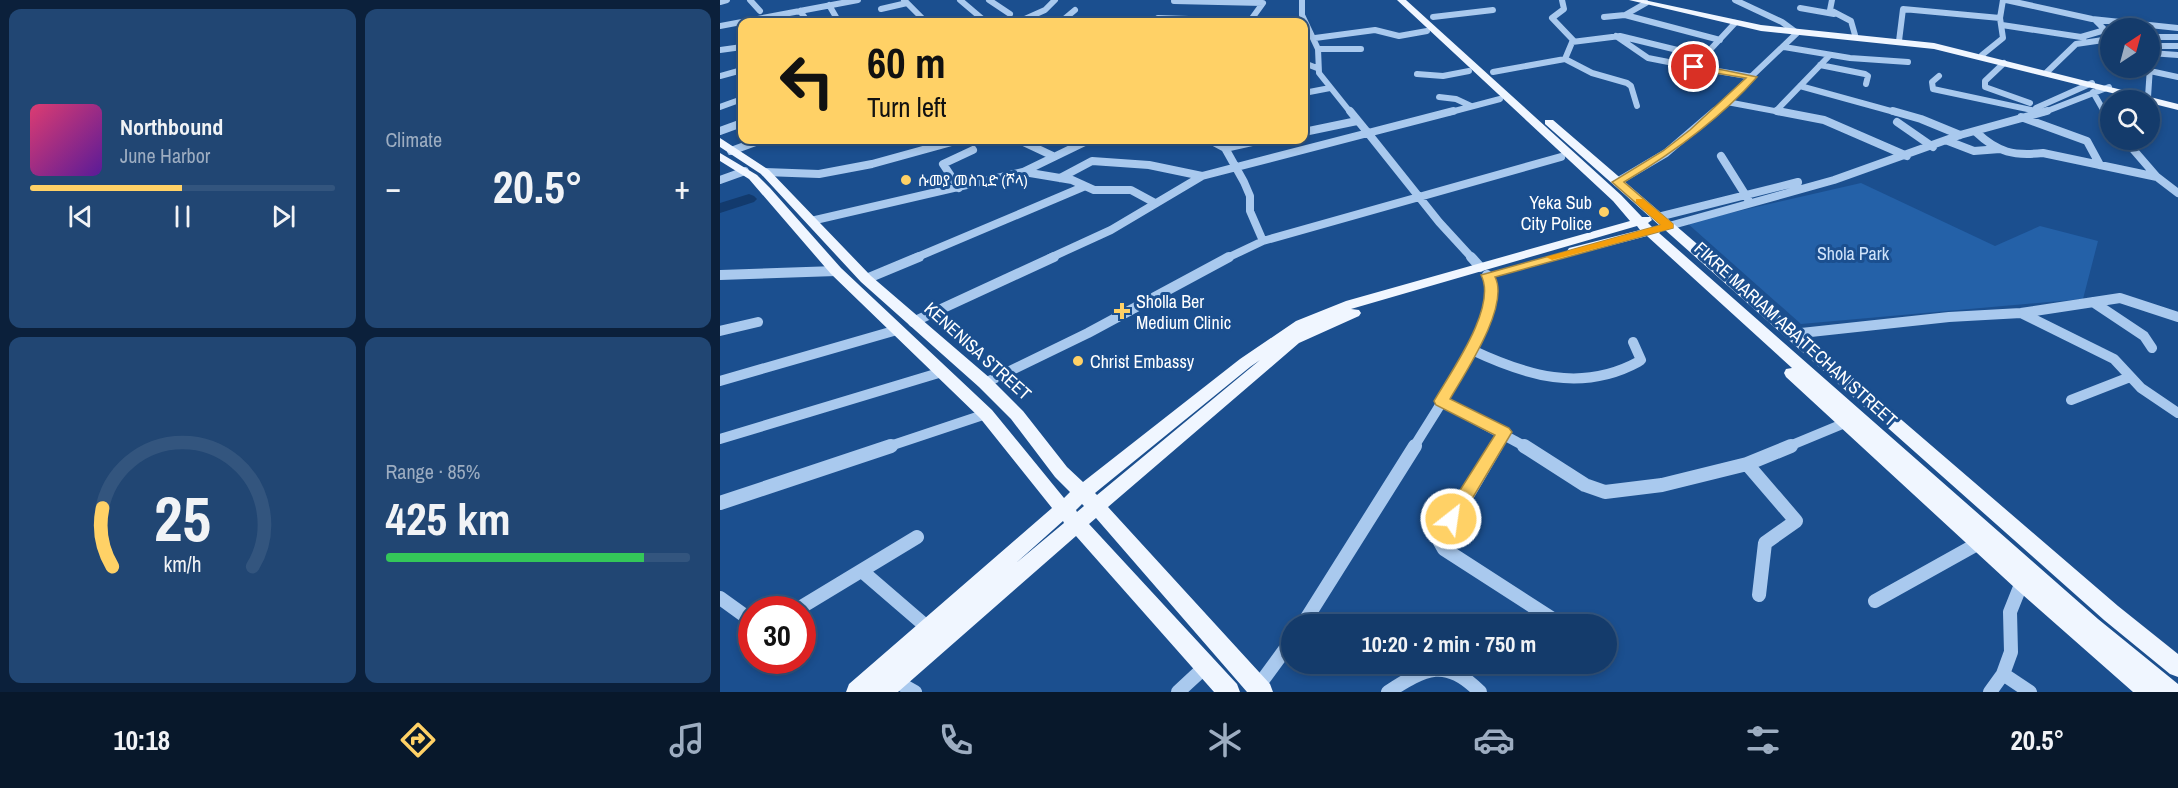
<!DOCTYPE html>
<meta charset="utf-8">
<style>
body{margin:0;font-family:"Archivo Narrow","Noto Sans Ethiopic",sans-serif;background:#214673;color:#f1f3f6;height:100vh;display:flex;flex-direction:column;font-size:22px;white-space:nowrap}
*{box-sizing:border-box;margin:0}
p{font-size:20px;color:#9dadc1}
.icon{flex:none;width:33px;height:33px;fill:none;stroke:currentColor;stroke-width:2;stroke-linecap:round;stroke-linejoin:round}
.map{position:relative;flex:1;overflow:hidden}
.panel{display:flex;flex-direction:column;gap:9px;padding:9px;background:#0b203b;width:720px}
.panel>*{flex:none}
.hud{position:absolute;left:18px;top:18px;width:570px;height:126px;border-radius:12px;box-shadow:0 3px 9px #0003,0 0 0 2px #33557e;background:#ffd166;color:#111;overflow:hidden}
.needle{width:39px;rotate:36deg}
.buttons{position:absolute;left:1380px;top:18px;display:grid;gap:12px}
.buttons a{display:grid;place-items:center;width:60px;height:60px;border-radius:50%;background:#143b6b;box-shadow:0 3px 9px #0003,0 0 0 2px #33557e;font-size:30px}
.speed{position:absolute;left:18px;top:596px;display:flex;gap:12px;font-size:30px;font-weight:700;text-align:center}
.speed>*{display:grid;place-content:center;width:78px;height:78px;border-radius:50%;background:#143b6b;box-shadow:0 3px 9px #0003,0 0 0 2px #33557e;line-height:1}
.speed .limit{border:9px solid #d22;background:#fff;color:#111}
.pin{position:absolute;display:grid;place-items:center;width:51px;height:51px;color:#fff;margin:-26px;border:3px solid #fff;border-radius:50%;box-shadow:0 2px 6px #0007}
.me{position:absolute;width:66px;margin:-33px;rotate:30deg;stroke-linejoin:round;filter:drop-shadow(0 0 4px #0008)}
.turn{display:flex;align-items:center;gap:21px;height:126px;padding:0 30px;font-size:27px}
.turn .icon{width:78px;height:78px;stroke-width:2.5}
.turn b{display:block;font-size:42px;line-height:51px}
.big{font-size:45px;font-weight:700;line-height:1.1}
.panel .card{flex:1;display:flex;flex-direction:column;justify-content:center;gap:9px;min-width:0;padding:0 21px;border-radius:12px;background:#214673}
.panel .dial{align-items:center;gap:0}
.dial svg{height:156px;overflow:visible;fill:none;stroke:#33557e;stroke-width:7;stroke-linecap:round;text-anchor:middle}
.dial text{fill:#f1f3f6;stroke:none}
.song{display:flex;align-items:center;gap:18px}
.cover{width:72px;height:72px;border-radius:9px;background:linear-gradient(135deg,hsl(340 70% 55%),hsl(270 70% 35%))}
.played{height:6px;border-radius:3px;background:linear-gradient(90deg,#ffd166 50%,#33557e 50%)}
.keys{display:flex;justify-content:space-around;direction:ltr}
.heat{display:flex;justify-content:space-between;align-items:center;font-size:33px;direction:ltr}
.charge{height:9px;border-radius:4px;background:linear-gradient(90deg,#34c759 85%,#33557e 0)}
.panel .tiles{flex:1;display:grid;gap:9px;grid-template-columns:repeat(2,1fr)}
.trip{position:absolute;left:561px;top:614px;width:336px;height:60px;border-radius:30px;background:#143b6b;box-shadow:0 3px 9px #0003,0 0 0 2px #33557e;font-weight:700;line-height:60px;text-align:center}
.menu{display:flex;height:96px;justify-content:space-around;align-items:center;background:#08182b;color:#9dadc1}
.menu .icon{width:42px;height:42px}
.menu .selected{color:#ffd166}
.menu b{font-size:27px;color:#f1f3f6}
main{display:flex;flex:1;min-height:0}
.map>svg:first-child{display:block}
.green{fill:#2461a8}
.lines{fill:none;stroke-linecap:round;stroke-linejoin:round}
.river{fill:#123a6d;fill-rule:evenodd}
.minor-far3{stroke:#a9c9ee;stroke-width:6}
.minor-far2{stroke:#a9c9ee;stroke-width:8}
.minor-far1{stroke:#a9c9ee;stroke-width:10}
.minor{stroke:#a9c9ee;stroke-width:14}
.major{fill:#f0f6ff;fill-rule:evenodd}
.route{fill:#ffd166;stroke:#a68842;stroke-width:1.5}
.slow{fill:#f59e0b}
.poi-dot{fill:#ffd166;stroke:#1b4f8f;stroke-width:2}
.labels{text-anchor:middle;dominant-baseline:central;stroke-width:6;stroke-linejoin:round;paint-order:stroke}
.far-poi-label{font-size:15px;fill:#fff;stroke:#1b4f8f;text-anchor:start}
.poi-label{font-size:18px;fill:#fff;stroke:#1b4f8f;text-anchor:start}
.park-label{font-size:18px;fill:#cfe3fa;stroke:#1b4f8f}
.street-label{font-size:18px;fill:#fff;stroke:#1b4f8f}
</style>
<main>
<section class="panel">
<div class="tiles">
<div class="card">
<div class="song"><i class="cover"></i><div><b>Northbound</b><p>June Harbor</p></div></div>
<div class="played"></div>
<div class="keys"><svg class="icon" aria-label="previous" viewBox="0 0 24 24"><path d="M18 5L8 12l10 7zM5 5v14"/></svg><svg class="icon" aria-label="pause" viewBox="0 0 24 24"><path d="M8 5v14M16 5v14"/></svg><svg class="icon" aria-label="next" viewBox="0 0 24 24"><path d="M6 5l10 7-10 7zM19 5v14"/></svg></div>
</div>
<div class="card"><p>Climate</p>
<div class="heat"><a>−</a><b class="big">20.5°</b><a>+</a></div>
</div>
<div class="card dial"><svg viewBox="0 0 100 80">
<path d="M14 69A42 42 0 1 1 86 69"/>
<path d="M14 69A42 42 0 0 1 9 39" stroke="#ffd166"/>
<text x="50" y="56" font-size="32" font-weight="700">25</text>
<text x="50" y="72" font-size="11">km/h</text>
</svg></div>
<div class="card"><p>Range · 85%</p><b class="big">425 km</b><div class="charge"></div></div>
</div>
</section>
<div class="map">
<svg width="1458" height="692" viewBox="0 0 1458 692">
<rect width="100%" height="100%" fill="#1b4f8f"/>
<path class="green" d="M 1141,183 L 1275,246 L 1320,226 L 1378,241 L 1363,299 L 1081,324 L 967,223 Z"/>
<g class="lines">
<path class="river" d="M 29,194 L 34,196 L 37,199 L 34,202 L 0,213 L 0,203 Z"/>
<path class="minor-far3" d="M 30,0 L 40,11
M 184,0 L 206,22
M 240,0 L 266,22
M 269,0 L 290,14
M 582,0 L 582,15 L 598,49 L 599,73 L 631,113
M 1112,0 L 1110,10 L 1131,21 L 1135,35
M 1286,0 L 1372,19 L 1458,28
M 0,2 L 7,0
M 926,3 L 905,15 L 1000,40
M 109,5 L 116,17
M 1080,8 L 1114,14
M 161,9 L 187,3
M 80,11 L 88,22
M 713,17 L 773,10
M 884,17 L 905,15
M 438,18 L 530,21 L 543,3 L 454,1
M 306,19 L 418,22
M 343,20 L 355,10
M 176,22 L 203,20
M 298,22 L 325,10 L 335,0
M 1015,23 L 974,67 L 1033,77
M 1282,25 L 1361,37
M 0,26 L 138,0
M 896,36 L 928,58 L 974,67
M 1364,37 L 1361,37 L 1385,30 L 1375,20
M 1430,37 L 1458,37
M 595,38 L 655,30 L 679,36 L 707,31
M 1179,41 L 1183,9 L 1280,18 L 1283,0
M 852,42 L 900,36 L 982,56
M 1430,46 L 1458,46
M 1064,47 L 1130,58 L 1188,62
M 598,49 L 641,49
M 0,50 L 22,47
M 1430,53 L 1458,55
M 1262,55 L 1283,38 L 1280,18
M 845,59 L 872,73 L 907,83 L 911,86 L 917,106
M 584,63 L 597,68
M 1284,63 L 1265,81 L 1265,87 L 1310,103
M 1100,65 L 1145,74 L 1148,76 L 1146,84
M 1430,71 L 1458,77
M 773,72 L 845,59 L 853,40 L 832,18 L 844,9 L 842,0
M 1327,72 L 1356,44 L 1390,39
M 697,74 L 723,76 L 749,71
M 0,76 L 22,70
M 1219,76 L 1212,82 L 1213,89 L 1321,112
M 1080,86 L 1178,113
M 1373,92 L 1385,113
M 584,93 L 610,88
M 719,97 L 736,99 L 751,106
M 1428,97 L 1430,67
M 1007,102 L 1065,113
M 0,107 L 22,99
M 1316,108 L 1372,83
M 1056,111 L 1110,55
M 727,113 L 780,99
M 993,113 L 1077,33 L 1062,22 L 1015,0
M 1322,113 L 1389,87"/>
<path class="minor-far2" d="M 733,111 L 648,133 L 719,222 L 752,258
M 1057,111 L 1104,120 L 1187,156
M 1173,111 L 1201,119 L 1240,135
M 1317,111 L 1321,112
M 1384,111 L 1390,122
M 1301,117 L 1367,141 L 1380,165
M 1177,122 L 1213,147
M 0,131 L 22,123
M 584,132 L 637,121
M 1256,132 C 1278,153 1294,156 1323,153 L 1437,177 L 1458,193
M 299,140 L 333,156
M 490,140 L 505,148 L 524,182 L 530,196 L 530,211 L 543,241 L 507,258
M 1405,140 L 1437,177
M 1228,141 L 1254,151 L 1280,149
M 505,148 L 541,140
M 11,151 L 41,140
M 1001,156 L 1028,199
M 45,172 L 99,174 L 152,164 L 239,140
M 304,172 L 352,180 L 374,190 L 411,190 L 435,203
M 340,178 L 372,161 L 429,165 L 482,176
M 0,180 L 25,171
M 897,182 L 946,153 L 995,111
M 239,188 L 223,164 L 253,150
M 938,217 L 1078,182
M 91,221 L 303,172 L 369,140
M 949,226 L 1114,180 L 1240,135 L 1327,111
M 543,241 L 841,157
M 195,258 L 363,187
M 330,258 L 391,230 L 482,176 L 648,133 L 630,111"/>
<path class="minor-far1" d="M 751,257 L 760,267
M 0,275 L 116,271
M 146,279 L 199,257
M 1373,302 L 1424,336 L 1432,348
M 1301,313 L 1394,359 L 1421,388 L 1458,413
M 193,322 L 334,257
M 0,331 L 38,322
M 1072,334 L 1229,317 L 1301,313 L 1400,298 L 1458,317
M 752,350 C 805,375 861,393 918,362 L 921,360 L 913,342
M 0,381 L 177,330
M 265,383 L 368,333 L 509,257
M 1351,400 L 1410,377
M 721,401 L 806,447
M 0,439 L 222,372
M 167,447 L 266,414
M 694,447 C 715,411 785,314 767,275
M 775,447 L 784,433
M 1067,447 L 1125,423"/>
<path class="minor" d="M 776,446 L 720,542 L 724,549 L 834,620
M 804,446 L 865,485 L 885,492 L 942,485 L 1027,464 L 1071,446
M 1027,464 L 1076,521 L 1045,543 L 1039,595
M 0,503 L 171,446
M 143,572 L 208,628
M 0,598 L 32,621
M 1155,601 L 1259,543
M 78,609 L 197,537
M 583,624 L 695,446
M 1283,674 L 1310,692
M 179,683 L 195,692
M 458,692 L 486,666
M 534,692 L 572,640
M 668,692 C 705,668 726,657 760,692
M 1270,692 L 1283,674 L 1291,652 L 1290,612 L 1302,582"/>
<path class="major" d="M 677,0 L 686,0 L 901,195 L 922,217 L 930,217 L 825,124 L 825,120 L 833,120 L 1398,606 L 1458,654 L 1458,677 L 1450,674 L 1384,620 L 944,229 L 939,233 L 1378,619 L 1458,684 L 1458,692 L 1413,692 L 1295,588 L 1066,377 L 1064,373 L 1066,369 L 1072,368 L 927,236 L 854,255 L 847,251 L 849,248 L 920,230 L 917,226 L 631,309 L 639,310 L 641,313 L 639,316 L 579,343 L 388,507 L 550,684 L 553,692 L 527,692 L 376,518 L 369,524 L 517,684 L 520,692 L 494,692 L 356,536 L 178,692 L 126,692 L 129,684 L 332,508 L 260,418 L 111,274 L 29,179 L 0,161 L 0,153 L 37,175 L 50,188 L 121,268 L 272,410 L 344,498 L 350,492 L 335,477 L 291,419 L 259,387 L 141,282 L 41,174 L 0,147 L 0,138 L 49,170 L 151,276 L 271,379 L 303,411 L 347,467 L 363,482 L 520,359 L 576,321 L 626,301 L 910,221 L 893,201 ZM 930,217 L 940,226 L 932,227 L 928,223 L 932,220 ZM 540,360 L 377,495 L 375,493 L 530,367 ZM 362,504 L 364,506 L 357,512 L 356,510 ZM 343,521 L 344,523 L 296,563 Z
M 909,0 L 924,0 L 1041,25 L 1214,43 L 1458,104 L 1458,110 L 1430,103 L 1430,100 L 1420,100 L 1214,49 L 1041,31 Z"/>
</g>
<path class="route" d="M 974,64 L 1037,77 C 999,120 953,153 904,182 L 953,224 L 953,228 L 775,277 C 790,306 745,373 730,399 L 789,428 L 792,432 L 737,524 L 725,524 L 723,519 L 725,514 L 775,435 L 716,405 L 714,401 C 730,373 778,307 761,275 L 941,225 L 892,182 L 943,151 L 970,130 L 1026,78 L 971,69 Z"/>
<path class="slow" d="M 916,199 L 923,199 L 953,224 L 953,228 L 832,260 L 826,257 L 941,225 L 916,203 Z"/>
<g class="poi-dot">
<circle cx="186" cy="180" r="6"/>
<circle cx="884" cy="212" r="6"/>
<path d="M399 302h6v6h6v6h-6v6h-6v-6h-6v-6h6z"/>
<circle cx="358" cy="361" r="6"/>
</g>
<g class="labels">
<g class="far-poi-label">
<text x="198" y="180">ሱመያ መስጊድ (ሾላ)</text>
</g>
<g class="poi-label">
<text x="872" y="202" text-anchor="end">Yeka Sub<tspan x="872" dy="21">City Police</tspan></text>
<text x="416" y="301">Sholla Ber<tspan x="416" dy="21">Medium Clinic</tspan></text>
<text x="370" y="361">Christ Embassy</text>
</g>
<g class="park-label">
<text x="1133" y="253">Shola Park</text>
</g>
<g class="street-label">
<text transform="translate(1076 334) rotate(42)">FIKRE MARIAM ABA TECHAN STREET</text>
<text transform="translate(258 351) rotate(42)">KENENISA STREET</text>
</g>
</g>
</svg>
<div class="buttons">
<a><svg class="needle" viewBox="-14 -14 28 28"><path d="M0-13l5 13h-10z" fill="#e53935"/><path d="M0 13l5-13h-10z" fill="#9dadc1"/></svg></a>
<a><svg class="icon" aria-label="search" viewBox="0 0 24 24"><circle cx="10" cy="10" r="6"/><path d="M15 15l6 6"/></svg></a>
</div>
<div class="speed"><div class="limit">30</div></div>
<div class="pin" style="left:974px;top:67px;background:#d93025"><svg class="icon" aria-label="arrive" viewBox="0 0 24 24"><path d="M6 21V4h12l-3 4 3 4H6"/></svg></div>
<svg class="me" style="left:731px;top:519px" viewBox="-20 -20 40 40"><circle r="17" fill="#ffd166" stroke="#fff" stroke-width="3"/><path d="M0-11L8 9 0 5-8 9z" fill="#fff"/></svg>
<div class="trip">10:20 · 2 min · 750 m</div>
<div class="hud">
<div class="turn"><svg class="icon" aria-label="left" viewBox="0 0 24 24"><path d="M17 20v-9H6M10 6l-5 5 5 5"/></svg><div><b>60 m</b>Turn left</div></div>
</div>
</div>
</main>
<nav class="menu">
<b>10:18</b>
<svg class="icon selected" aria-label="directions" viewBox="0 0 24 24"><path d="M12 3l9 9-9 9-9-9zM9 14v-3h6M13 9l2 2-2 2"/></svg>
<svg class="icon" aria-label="music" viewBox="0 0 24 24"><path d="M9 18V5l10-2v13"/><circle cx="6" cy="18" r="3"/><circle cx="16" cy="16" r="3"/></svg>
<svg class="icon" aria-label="phone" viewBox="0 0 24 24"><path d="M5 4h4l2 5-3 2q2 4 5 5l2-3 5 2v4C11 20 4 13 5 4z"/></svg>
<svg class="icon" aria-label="climate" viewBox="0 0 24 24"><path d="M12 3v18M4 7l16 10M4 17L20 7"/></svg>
<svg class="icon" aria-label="car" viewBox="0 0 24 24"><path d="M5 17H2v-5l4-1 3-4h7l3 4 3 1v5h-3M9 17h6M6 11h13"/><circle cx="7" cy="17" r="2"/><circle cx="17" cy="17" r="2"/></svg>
<svg class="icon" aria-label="filters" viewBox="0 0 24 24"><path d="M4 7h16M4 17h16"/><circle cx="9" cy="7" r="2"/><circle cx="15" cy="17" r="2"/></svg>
<b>20.5°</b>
</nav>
